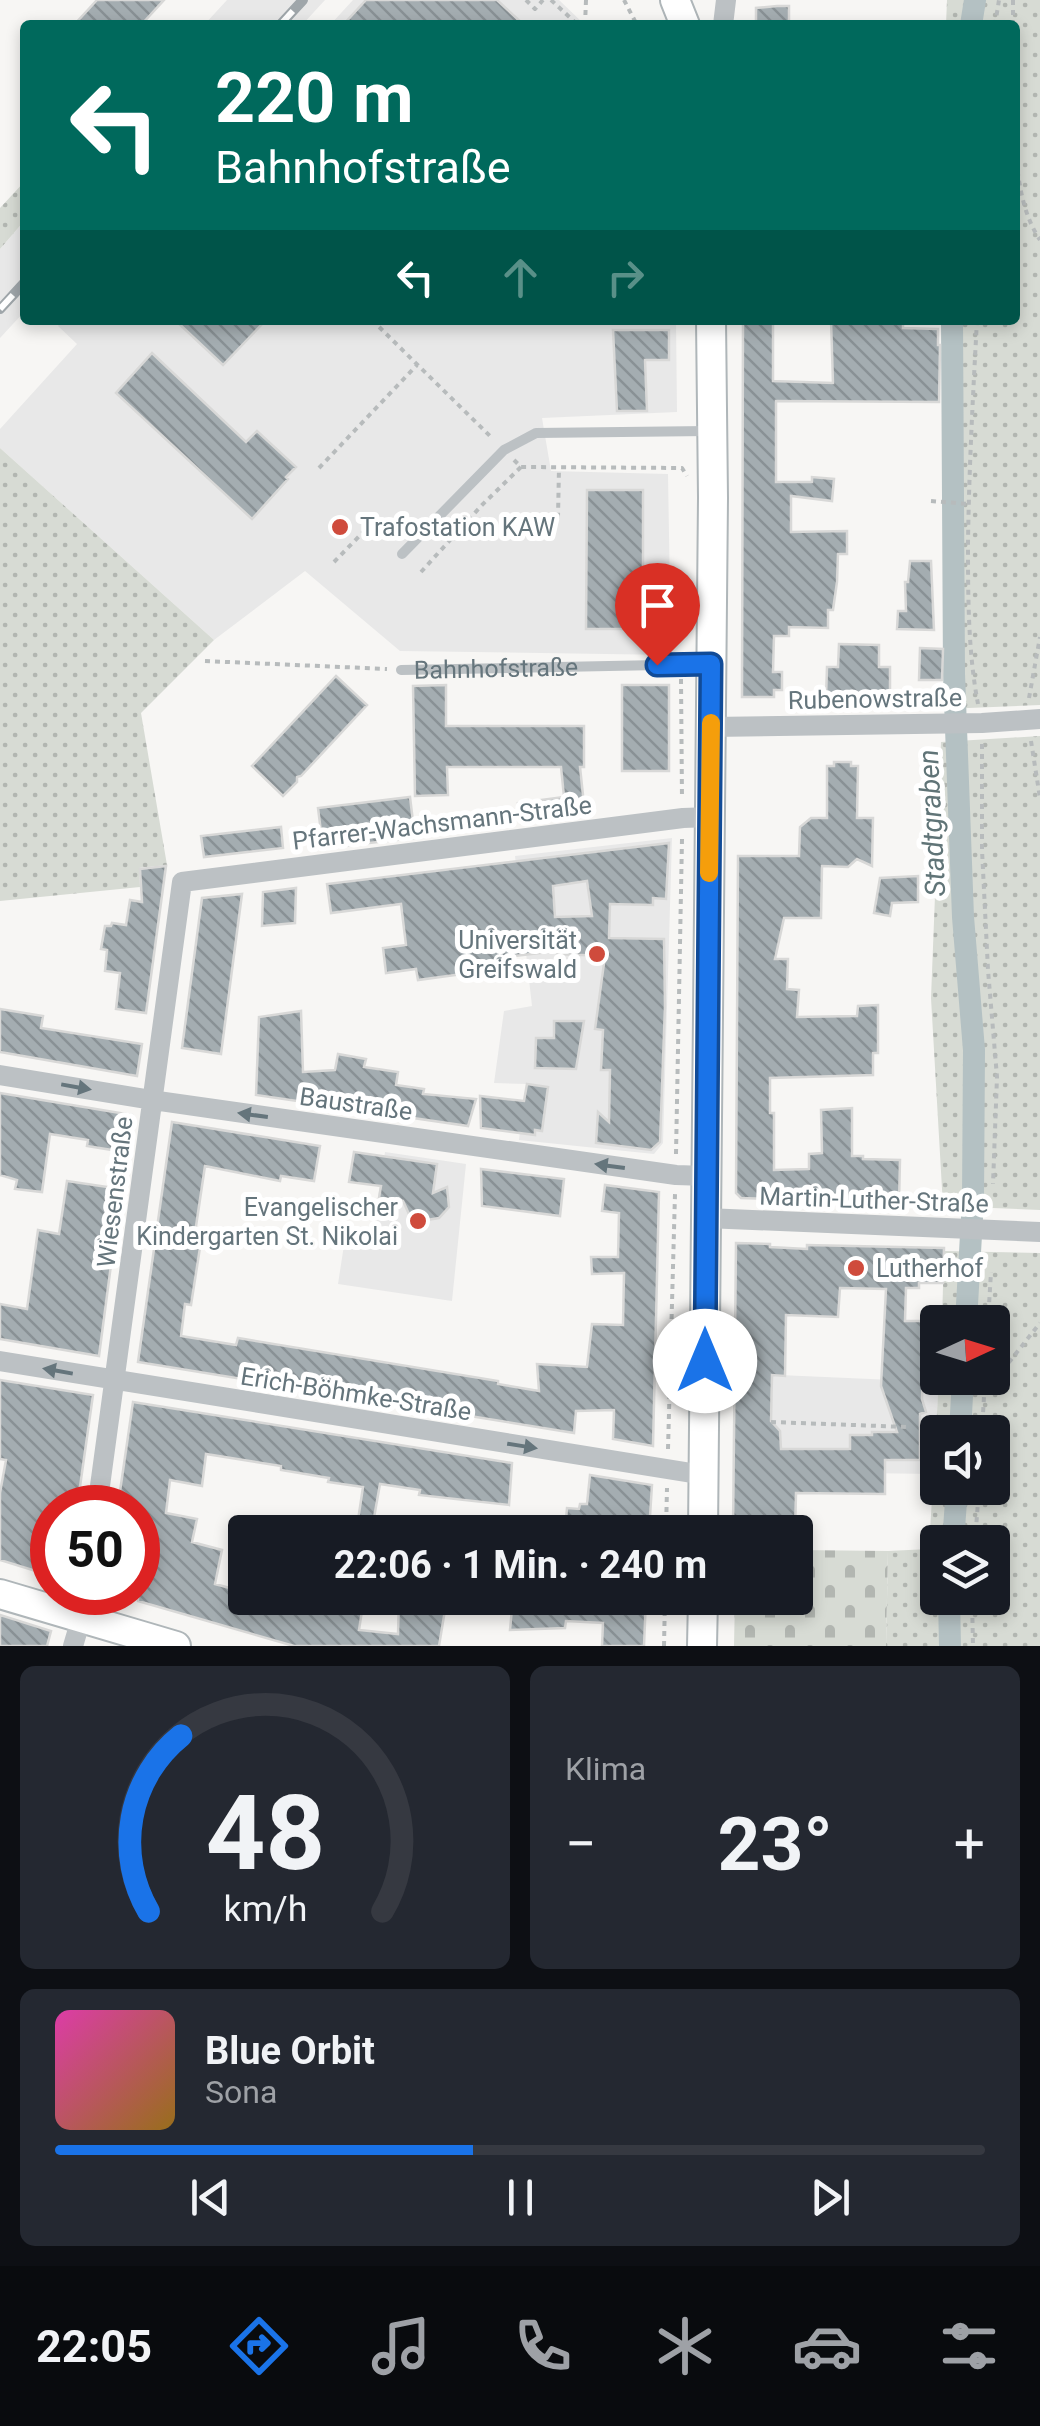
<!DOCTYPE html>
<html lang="de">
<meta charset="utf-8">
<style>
body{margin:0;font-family:Roboto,sans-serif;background:#242831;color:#f1f3f6;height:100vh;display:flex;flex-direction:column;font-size:38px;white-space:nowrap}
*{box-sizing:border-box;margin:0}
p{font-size:32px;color:#9ea1a6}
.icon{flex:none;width:55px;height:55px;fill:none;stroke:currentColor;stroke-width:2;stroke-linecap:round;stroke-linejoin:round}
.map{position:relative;height:1646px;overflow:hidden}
.side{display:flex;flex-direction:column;gap:20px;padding:20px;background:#0d0f14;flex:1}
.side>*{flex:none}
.guide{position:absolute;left:20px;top:20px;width:1000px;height:305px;border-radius:10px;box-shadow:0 5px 15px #0003;background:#00695c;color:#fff;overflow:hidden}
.needle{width:65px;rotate:86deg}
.fabs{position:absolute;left:920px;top:1305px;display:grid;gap:20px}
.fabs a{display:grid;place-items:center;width:90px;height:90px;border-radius:10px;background:#171b24;box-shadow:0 5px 15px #0003;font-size:50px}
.speed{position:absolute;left:30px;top:1485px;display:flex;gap:20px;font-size:50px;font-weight:700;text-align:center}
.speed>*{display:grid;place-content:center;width:130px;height:130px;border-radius:50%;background:#171b24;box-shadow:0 5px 15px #0003;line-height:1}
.speed .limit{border:15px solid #d22;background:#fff;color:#111}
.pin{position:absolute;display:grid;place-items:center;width:85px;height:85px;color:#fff;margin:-102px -42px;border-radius:50% 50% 50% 0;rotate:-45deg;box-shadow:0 0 10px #0007}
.pin .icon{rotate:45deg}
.me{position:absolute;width:110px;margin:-55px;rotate:0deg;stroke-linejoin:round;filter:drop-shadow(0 0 8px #0008)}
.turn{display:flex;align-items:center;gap:35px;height:210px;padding:0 30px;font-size:45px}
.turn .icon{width:130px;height:130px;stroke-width:2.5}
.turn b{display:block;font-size:70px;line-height:85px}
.lanes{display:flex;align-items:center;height:95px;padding:0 30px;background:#0003;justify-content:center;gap:50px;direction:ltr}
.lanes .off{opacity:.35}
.big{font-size:75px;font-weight:700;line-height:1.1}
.side .tile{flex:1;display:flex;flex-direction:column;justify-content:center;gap:15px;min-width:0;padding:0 35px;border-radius:15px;background:#242831}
.side .dial{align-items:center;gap:0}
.dial svg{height:260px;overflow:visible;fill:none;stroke:#363941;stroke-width:7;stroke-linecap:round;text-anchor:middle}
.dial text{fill:#f1f3f6;stroke:none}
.song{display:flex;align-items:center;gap:30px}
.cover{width:120px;height:120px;border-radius:15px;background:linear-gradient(135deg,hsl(320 70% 55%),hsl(40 70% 35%))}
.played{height:10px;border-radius:5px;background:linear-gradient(90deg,#1a73e8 45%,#363941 45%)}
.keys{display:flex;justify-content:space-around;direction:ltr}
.heat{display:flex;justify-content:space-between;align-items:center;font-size:55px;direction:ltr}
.side .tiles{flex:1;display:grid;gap:20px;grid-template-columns:1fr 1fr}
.tile:last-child{grid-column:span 2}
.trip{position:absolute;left:228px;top:1515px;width:585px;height:100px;border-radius:10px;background:#171b24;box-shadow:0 5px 15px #0003;font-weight:700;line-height:100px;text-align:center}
.tab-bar{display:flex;height:160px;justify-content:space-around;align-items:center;background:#090b0e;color:#9ea1a6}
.tab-bar .icon{width:70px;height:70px}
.tab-bar .active{color:#1a73e8}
.tab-bar b{font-size:45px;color:#f1f3f6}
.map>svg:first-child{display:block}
.built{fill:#e8e8e8}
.grass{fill:url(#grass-dots);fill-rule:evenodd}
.cemetery{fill:url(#cemetery-stones)}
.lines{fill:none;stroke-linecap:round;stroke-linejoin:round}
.canal{stroke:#b4c1c3;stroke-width:22}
.building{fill:url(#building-back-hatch);stroke:#d8d8d7;stroke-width:2.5;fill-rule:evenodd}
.secondary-casing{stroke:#afb6b9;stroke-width:32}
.path{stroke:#b7bbbc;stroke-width:4;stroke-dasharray:5 5;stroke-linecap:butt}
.lane{stroke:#bcc1c4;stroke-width:10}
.street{stroke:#bcc1c4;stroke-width:20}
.secondary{stroke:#fff;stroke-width:28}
.rail-casing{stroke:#9fa6aa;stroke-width:10}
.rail{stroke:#fff;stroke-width:6;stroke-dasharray:19;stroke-linecap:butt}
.oneway{fill:#65757c}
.route-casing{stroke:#114b97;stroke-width:25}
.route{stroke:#1a73e8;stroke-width:18}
.slow{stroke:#f59e0b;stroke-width:18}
.poi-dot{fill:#cf4b3c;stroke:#fff;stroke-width:4}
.labels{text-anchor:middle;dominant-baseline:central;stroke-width:10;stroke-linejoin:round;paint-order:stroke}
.poi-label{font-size:25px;fill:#65757c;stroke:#fff;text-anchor:start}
.street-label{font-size:25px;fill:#65757c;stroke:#fff}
.water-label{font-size:28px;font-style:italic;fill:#607477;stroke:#fff}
</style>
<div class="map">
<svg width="1040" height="1646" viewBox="0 0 1040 1646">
<defs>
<pattern id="grass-dots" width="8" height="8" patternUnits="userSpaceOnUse" patternTransform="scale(2.5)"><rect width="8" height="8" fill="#d7dbd4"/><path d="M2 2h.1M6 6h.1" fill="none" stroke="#b2b6b1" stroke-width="1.8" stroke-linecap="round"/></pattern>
<pattern id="cemetery-stones" width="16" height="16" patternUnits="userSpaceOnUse" patternTransform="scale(2.5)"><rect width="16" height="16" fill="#d7dbd4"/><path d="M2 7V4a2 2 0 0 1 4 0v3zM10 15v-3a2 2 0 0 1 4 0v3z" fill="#b2b6b1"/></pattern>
<pattern id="building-back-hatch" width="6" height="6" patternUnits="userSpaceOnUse" patternTransform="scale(2.5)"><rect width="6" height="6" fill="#a4adb1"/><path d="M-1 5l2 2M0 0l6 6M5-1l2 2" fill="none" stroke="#899195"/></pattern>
</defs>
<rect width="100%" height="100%" fill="#f7f6f4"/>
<path class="built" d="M 227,0 L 325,0 L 302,25 L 204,25 Z
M 353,0 L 559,0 L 585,25 L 330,25 Z
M 25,220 L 25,311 L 0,338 L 0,249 Z
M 63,320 L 676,320 L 677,412 L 542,418 L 551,471 L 668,474 L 671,655 L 400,651 L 305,571 L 214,640 L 0,448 L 0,429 L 77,344 L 58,326 Z
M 672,838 L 663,1143 L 654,1154 L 519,1140 L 526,1084 L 494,1083 L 504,1011 L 532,1006 L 515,856 Z
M 385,1152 L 466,1164 L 452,1301 L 338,1284 L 344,1245 L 370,1249 Z
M 735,1373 L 939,1382 L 933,1474 L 791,1472 L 734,1468 Z"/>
<path class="grass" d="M 947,0 L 1040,0 L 1040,705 L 944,709 L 947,651 L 947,320 L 1015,320 L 1015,25 L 946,25 Z
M 25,181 L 25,220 L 0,249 L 0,208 Z
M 0,448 L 214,640 L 141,713 L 167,865 L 139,868 L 140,887 L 0,901 Z
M 1040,736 L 1040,1210 L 943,1206 L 931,998 L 941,742 Z
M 944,1251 L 1040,1253 L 1040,1646 L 886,1646 L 888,1551 L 929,1549 L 939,1378 L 992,1378 L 992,1322 L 942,1322 ZM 938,1432 L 992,1432 L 992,1488 L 938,1488 ZM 938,1542 L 992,1542 L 992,1598 L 938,1598 Z"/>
<path class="cemetery" d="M 795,1550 L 888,1551 L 886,1646 L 734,1646 L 735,1598 L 795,1598 Z"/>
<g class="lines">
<path class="canal" d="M 971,25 L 975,0
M 952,320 L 954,674 L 963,917 L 974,1050 L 973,1200 L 966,1322
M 960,1432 L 963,1378
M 953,1542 L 957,1488
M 949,1598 L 950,1646"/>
</g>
<path class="building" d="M 97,0 L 164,0 L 141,25 L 74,25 Z
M 366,0 L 497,0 L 524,25 L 343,25 Z
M 777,6 L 789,6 L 789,25 L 756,25 L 756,8 Z
M 175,320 L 266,320 L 223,365 Z
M 743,320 L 773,320 L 773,381 L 833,383 L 831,320 L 903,320 L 903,328 L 938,329 L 938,345 L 940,345 L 939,402 L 776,401 L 776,482 L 812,482 L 812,477 L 834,479 L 832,501 L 791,496 L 791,532 L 847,531 L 847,554 L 838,554 L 837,582 L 833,610 L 828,610 L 828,628 L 789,627 L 789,636 L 774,636 L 773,672 L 782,672 L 782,690 L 774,690 L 774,697 L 742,697 Z
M 613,330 L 669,330 L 669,360 L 645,360 L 647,411 L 617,411 Z
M 152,353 L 246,442 L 257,431 L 296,467 L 286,477 L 288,479 L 252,519 L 116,393 Z
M 587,490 L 643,490 L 643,570 L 648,570 L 649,603 L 642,603 L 642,629 L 586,629 Z
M 910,561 L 931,561 L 934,630 L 897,629 L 898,611 L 906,611 L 905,582 L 908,582 Z
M 839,644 L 879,645 L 879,667 L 890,667 L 890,699 L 826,698 L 827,667 L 838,667 Z
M 920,648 L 943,649 L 942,680 L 919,680 Z
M 336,676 L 367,705 L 301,776 L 297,777 L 297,782 L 283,796 L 252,766 Z
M 446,685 L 446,726 L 584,726 L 584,767 L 580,767 L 585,814 L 521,823 L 518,803 L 564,797 L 561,767 L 447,767 L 448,795 L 415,796 L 413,686 Z
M 622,685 L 669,685 L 669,771 L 622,771 Z
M 834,762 L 851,762 L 851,766 L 858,766 L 857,818 L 873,818 L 872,866 L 857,859 L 848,867 L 822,866 L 821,918 L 784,918 L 775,959 L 788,959 L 787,989 L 799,990 L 797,1017 L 857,1016 L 858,1006 L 878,1005 L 878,1053 L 873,1053 L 873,1075 L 770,1078 L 770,1113 L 774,1113 L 774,1170 L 809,1169 L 809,1154 L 822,1153 L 821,1110 L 852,1108 L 852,1156 L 863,1156 L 863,1159 L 900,1160 L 899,1203 L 741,1198 L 736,1193 L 738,856 L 799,856 L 800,827 L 811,818 L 827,818 L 827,766 L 834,766 Z
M 410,797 L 415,838 L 323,848 L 318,808 Z
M 281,827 L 283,848 L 204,857 L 201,836 Z
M 669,843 L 666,899 L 653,898 L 653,905 L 610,904 L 609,938 L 664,939 L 665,1006 L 660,1142 L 651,1150 L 596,1143 L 598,1112 L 609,1122 L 610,1070 L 601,1070 L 603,1030 L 595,1029 L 605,956 L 557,954 L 557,951 L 506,957 L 507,968 L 418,980 L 416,969 L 386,973 L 383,948 L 406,945 L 401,904 L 331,913 L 327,884 ZM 587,881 L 592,916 L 555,917 L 553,886 Z
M 166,866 L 146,1013 L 116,1009 L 120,973 L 105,971 L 107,950 L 101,949 L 105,926 L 111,926 L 112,923 L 126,925 L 130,900 L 142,902 L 140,869 Z
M 918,876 L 918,902 L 892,903 L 890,916 L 874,913 L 880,878 Z
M 296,888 L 295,923 L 262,926 L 263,892 Z
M 242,894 L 221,1054 L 182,1048 L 202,898 Z
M 0,1009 L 43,1016 L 41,1028 L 142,1044 L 137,1076 L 0,1052 Z
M 301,1011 L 303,1072 L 335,1070 L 338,1054 L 366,1059 L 364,1067 L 398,1072 L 396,1085 L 424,1089 L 423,1094 L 476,1099 L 468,1126 L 256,1095 L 259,1017 Z
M 554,1021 L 584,1021 L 576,1069 L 535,1068 L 536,1038 L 554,1038 Z
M 527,1084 L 548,1087 L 542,1131 L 535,1130 L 535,1135 L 481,1128 L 480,1096 L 524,1101 Z
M 0,1093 L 132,1115 L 127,1146 L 113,1144 L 112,1150 L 87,1146 L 88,1140 L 50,1134 L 42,1192 L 15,1189 L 17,1180 L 0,1175 Z
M 172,1122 L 320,1146 L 314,1181 L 281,1176 L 280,1181 L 205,1166 L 195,1233 L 202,1234 L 199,1254 L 191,1305 L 185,1304 L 181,1336 L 236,1345 L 238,1338 L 498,1381 L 498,1384 L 539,1391 L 537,1364 L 587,1367 L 592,1324 L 623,1325 L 624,1273 L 592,1274 L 591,1257 L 618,1257 L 619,1213 L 602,1211 L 605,1185 L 659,1192 L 653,1446 L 613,1439 L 614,1410 L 576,1411 L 574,1433 L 138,1362 Z
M 354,1152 L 437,1164 L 433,1193 L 447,1187 L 449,1207 L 439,1218 L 421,1221 L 409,1214 L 403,1201 L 379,1198 L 381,1186 L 349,1182 Z
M 481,1169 L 564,1179 L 560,1216 L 482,1206 Z
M 67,1181 L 121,1189 L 99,1356 L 0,1339 L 0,1304 L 27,1309 L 38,1230 L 59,1234 Z
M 736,1243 L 770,1244 L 770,1247 L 807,1249 L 807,1245 L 944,1248 L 943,1283 L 919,1283 L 919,1288 L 906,1288 L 905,1321 L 924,1321 L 922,1399 L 926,1412 L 920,1414 L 920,1460 L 885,1460 L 885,1494 L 796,1493 L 795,1532 L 733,1532 ZM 840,1288 L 886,1289 L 881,1386 L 897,1432 L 872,1432 L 872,1435 L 850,1435 L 850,1449 L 781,1449 L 780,1431 L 771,1421 L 772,1375 L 785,1376 L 786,1315 L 838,1317 Z
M 0,1380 L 93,1395 L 77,1508 L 57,1506 L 52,1508 L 52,1526 L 48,1545 L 52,1546 L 52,1576 L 0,1560 L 0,1493 L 6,1460 L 0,1459 Z
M 133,1402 L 512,1463 L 509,1505 L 419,1495 L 420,1490 L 380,1484 L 372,1529 L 357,1527 L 363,1487 L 328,1482 L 329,1478 L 281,1470 L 281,1466 L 206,1454 L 202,1486 L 170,1480 L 166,1513 L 197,1519 L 192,1542 L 222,1550 L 215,1584 L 245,1592 L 245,1598 L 263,1598 L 309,1610 L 312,1598 L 364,1598 L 359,1630 L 398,1634 L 399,1598 L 447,1598 L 439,1646 L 294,1646 L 138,1601 L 138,1508 L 118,1508 L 118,1505 Z
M 590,1475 L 652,1485 L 649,1532 L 571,1532 L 571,1530 L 565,1530 L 567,1508 L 579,1509 L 580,1504 L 587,1504 Z
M 513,1598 L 646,1598 L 644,1646 L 602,1646 L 603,1623 L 566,1621 L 565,1628 L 510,1630 Z
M 0,1615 L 51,1631 L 47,1646 L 0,1646 Z"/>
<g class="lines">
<g class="secondary-casing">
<path id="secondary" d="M 675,0 L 685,25
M 703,1532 L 713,498 L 711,320
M 0,1594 L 176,1646
M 702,1646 L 703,1598"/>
</g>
<path class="path" d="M 526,0 L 535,9 L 543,0
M 551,0 L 578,25
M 624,0 L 637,25
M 1013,0 L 1013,25
M 585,25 L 586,0
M 995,25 L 999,0
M 1015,151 C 1019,182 1022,213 1040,240
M 372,320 L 493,439
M 977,320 C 973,395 969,468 968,543 C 968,596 968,652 978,704
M 514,460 L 521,467 L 682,468 L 687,476
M 319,468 L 417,365
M 931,501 L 968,504
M 552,526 L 558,517 L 559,468
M 334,562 L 375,520
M 421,572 L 482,505 L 521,467
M 205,661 L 387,669
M 681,679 L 682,799
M 1029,698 L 1040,637
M 1031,741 L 1040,798
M 982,744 L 982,850 L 988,970 L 997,1077 L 993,1184
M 676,1154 L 682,839
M 988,1322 L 991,1272
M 984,1394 L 1040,1323
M 771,1422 L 908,1427
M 982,1432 L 985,1378
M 668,1449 L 675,1194
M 666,1532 L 667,1488
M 975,1542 L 979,1488
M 972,1598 L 973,1646
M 664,1646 L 665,1598"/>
<g class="lane">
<path d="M 402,554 L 504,450 L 536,433 L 708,431"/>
<path id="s1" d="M 401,670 L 710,664"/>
</g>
<path class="street" d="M 723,25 L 726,0
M 711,727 L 982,723 L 1040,719
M 0,1075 L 152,1100 L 676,1175 L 706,1176
M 706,1218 L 1040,1232
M 0,1361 L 704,1475
M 97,1508 L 182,882 L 683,818 L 710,817
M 73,1646 L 81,1619 L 85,1592"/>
<use href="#secondary" class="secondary"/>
<g class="rail-casing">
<path id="rail" d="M 280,25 L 303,0
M 0,309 L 25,282"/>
</g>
<use href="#rail" class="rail"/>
</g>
<defs><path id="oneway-solid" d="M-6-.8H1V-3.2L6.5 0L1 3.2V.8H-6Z" transform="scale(2.5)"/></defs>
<g class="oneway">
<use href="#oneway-solid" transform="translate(76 1087) rotate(10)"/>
<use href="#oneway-solid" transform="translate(253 1115) rotate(-172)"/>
<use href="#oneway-solid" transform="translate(610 1166) rotate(-172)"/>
<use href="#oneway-solid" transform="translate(58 1371) rotate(-170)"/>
<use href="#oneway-solid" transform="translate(522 1446) rotate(9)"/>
</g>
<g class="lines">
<g class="route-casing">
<path id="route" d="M 657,665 L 711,664 L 705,1361"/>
</g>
<use href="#route" class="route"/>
<path class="slow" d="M 709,873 L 711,723"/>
</g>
<g class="poi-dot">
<circle cx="340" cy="527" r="10"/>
<circle cx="597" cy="954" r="10"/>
<circle cx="418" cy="1221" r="10"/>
<circle cx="856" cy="1268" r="10"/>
</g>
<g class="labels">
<g class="poi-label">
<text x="360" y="527">Trafostation KAW</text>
<text x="577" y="940" text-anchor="end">Universität<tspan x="577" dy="29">Greifswald</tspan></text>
<text x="398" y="1207" text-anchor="end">Evangelischer<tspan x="398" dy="29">Kindergarten St. Nikolai</tspan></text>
<text x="876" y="1268">Lutherhof</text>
</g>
<g class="street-label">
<text stroke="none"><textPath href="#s1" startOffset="95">Bahnhofstraße</textPath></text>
<text transform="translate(875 699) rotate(-1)">Rubenowstraße</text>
<text transform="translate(442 823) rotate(-7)">Pfarrer-Wachsmann-Straße</text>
<text transform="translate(356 1104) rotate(8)">Baustraße</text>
<text transform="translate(115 1192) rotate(-83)">Wiesenstraße</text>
<text transform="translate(874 1200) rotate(2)">Martin-Luther-Straße</text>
<text transform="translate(356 1394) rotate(9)">Erich-Böhmke-Straße</text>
</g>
<g class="water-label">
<text transform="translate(932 823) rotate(-93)">Stadtgraben</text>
</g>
</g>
</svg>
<div class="fabs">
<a><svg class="needle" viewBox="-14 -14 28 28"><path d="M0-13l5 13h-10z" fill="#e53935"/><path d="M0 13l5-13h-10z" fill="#9ea1a6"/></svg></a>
<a><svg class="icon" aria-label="sound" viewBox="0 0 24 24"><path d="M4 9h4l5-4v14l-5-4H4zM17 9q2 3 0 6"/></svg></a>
<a><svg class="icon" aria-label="layers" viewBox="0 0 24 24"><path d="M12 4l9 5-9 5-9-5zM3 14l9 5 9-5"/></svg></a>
</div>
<div class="speed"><div class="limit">50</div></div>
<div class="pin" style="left:657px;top:665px;background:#d93025"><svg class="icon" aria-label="arrive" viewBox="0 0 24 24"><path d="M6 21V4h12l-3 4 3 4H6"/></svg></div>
<svg class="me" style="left:705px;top:1361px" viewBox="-20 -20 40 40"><circle r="19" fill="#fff"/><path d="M0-13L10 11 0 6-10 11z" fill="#1a73e8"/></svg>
<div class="trip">22:06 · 1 Min. · 240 m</div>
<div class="guide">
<div class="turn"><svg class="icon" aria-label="left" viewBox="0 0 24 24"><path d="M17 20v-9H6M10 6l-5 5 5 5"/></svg><div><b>220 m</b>Bahnhofstraße</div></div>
<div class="lanes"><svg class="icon" aria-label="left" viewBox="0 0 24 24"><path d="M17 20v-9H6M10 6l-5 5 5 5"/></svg><svg class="icon off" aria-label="ahead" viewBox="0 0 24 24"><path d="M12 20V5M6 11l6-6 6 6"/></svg><svg class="icon off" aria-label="right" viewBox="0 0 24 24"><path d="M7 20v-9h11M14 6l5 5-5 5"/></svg></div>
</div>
</div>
<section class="side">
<div class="tiles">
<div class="tile dial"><svg viewBox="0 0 100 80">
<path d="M14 69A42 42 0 1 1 86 69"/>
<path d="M14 69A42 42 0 0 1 24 15" stroke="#1a73e8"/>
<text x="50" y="56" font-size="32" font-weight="700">48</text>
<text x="50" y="72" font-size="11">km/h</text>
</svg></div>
<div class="tile"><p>Klima</p>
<div class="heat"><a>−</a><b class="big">23°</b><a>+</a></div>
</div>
<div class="tile">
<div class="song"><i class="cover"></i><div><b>Blue Orbit</b><p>Sona</p></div></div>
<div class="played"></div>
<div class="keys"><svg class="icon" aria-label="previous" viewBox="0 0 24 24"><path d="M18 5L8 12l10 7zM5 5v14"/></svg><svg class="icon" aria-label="pause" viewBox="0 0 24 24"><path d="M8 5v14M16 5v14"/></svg><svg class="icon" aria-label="next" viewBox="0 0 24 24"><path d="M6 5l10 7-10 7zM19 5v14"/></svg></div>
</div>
</div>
</section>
<nav class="tab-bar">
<b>22:05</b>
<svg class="icon active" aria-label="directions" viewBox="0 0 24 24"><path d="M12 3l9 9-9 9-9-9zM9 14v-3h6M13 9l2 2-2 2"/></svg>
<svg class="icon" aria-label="music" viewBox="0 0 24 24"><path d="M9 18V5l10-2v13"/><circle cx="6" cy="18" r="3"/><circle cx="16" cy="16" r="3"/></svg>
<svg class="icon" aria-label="phone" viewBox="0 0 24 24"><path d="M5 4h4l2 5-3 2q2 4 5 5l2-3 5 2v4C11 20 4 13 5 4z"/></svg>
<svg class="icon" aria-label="climate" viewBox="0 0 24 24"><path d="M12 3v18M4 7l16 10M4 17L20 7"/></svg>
<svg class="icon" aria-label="car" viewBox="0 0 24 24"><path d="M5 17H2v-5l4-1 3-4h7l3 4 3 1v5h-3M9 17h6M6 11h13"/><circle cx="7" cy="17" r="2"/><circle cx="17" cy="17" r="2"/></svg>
<svg class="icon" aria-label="filters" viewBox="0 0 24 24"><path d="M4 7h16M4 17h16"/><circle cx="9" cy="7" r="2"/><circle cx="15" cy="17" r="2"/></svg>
</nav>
